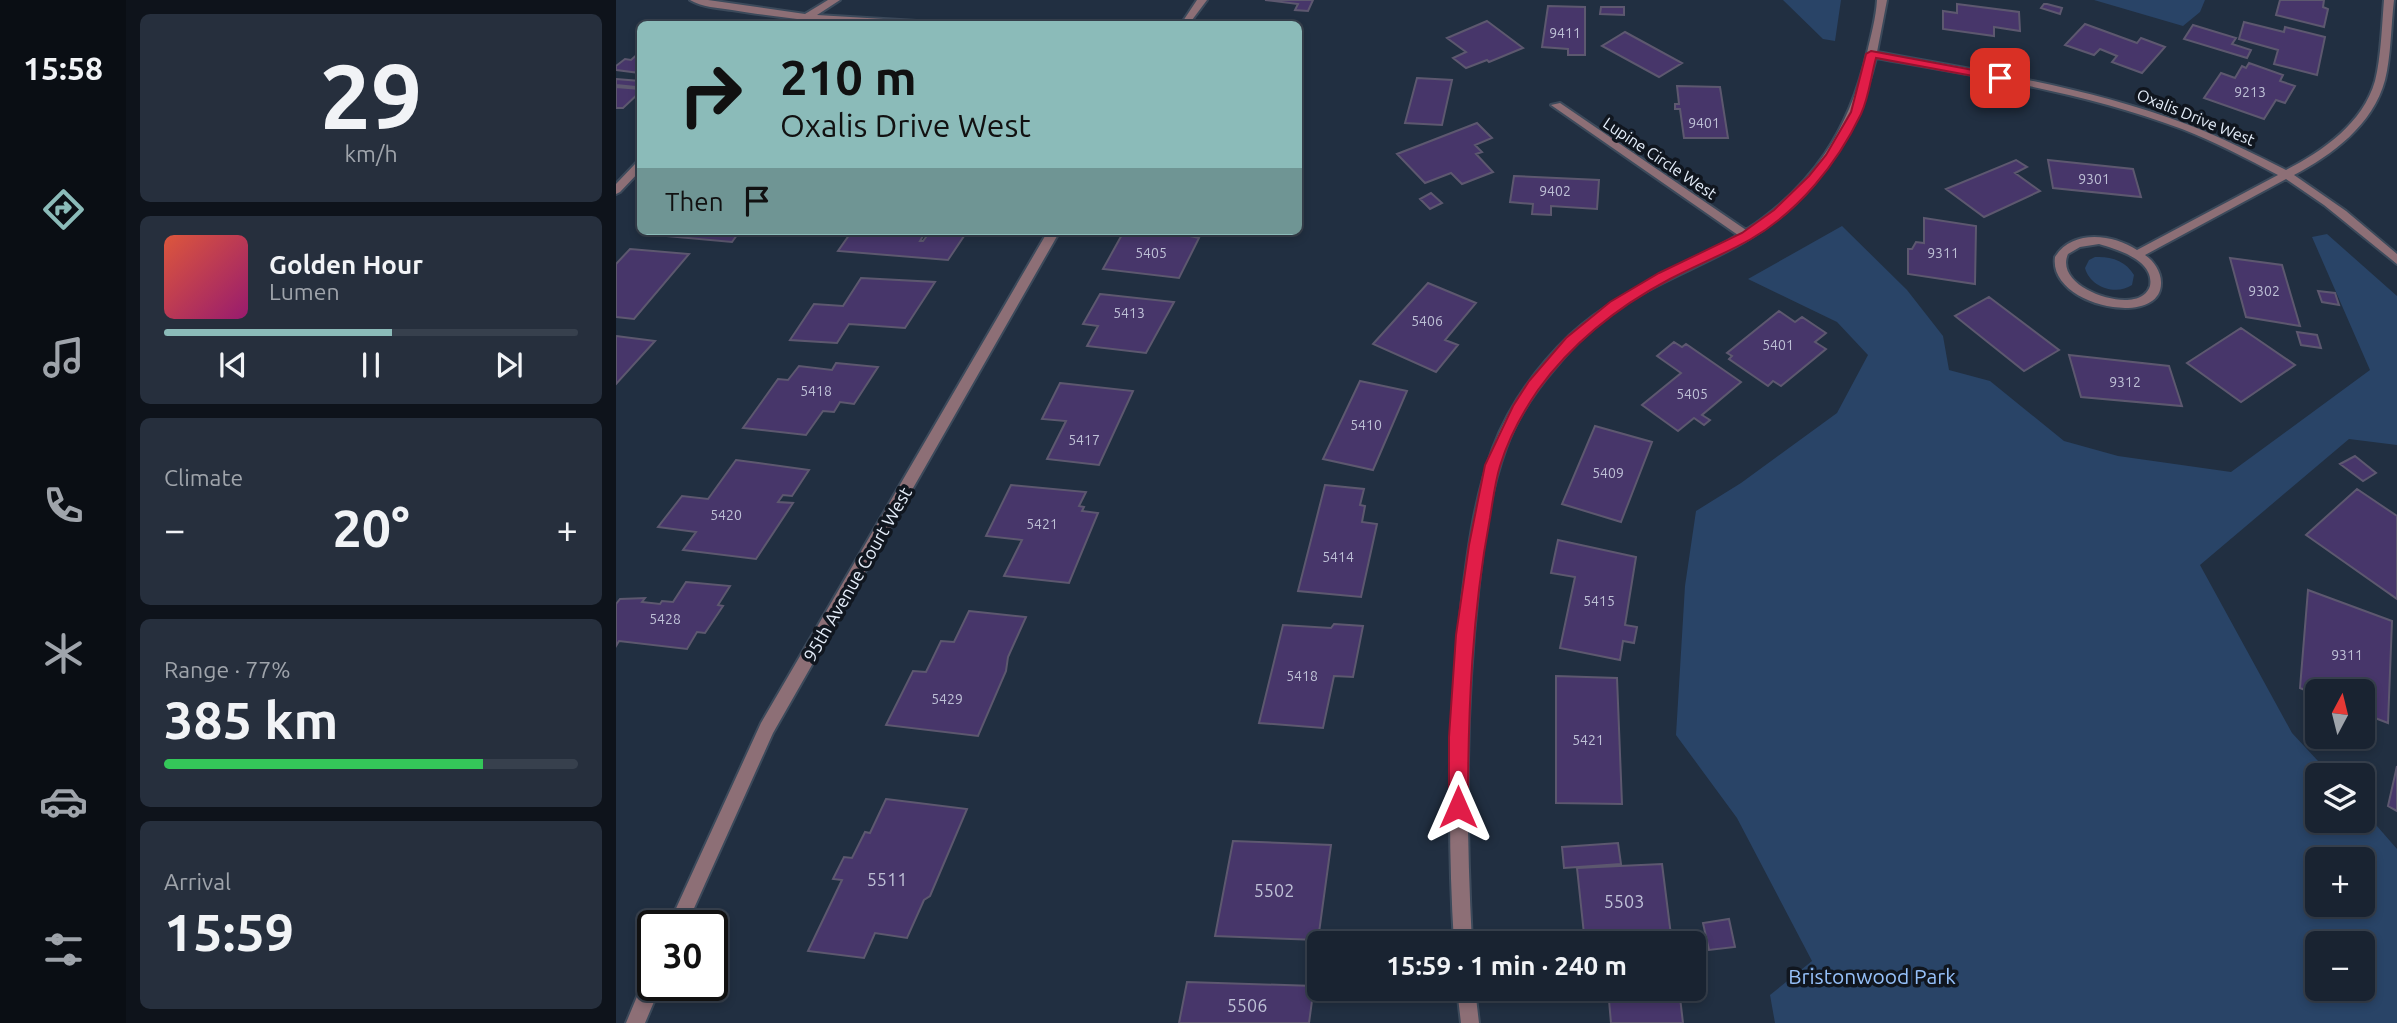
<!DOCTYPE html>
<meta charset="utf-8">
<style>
body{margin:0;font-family:Ubuntu,sans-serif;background:#262f3d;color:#f1f3f6;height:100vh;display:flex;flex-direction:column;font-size:26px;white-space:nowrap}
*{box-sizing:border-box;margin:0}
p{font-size:23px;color:#9fa4ab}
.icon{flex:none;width:38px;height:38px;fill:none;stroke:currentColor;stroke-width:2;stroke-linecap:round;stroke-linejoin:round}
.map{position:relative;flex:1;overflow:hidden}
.details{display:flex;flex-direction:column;gap:14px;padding:14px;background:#0e131b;width:490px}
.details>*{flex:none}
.guide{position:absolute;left:21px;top:21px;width:665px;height:214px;border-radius:10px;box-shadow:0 4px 10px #0003,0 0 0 2px #37404d;background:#8bbbb9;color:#111;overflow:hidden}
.needle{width:46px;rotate:7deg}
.buttons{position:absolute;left:1689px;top:679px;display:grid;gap:14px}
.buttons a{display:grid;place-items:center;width:70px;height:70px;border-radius:10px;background:#192331;box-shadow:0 4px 10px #0003,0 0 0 2px #37404d;font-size:35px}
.speed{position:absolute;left:21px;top:910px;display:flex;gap:14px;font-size:35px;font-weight:700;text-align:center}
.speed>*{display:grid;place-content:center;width:91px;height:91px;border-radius:50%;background:#192331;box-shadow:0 4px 10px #0003,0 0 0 2px #37404d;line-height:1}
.speed .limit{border:4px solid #111;border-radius:10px;background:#fff;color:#111}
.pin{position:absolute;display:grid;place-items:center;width:60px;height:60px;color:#fff;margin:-30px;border-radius:14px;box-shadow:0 4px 10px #0006}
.me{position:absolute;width:77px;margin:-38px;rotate:0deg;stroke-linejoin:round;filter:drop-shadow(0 0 5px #0008)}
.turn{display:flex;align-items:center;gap:24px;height:147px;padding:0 28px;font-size:32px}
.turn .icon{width:91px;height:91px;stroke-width:2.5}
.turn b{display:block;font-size:49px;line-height:60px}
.then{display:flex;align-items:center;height:66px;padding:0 28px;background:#0003;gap:14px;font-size:26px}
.big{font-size:52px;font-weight:700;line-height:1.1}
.details .tile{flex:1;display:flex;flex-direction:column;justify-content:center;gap:10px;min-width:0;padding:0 24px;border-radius:10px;background:#262f3d}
.details .dial{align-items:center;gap:0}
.dial b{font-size:91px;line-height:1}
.song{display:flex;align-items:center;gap:21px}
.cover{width:84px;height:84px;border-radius:10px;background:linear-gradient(135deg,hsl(10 70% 55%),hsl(320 70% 35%))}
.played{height:7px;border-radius:4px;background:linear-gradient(90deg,#8bbbb9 55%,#37404d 55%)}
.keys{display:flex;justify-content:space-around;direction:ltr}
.heat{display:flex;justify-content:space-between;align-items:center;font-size:38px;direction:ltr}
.charge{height:10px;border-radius:5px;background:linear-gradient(90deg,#34c759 77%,#37404d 0)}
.trip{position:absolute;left:691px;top:931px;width:399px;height:70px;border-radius:10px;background:#192331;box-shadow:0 4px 10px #0003,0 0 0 2px #37404d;font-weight:700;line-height:70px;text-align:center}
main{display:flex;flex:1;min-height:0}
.tabs{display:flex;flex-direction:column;width:126px;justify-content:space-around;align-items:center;background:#0a0e14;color:#9fa4ab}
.tabs .icon{width:49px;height:49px}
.tabs .selected{color:#8bbbb9}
.tabs b{font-size:32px;color:#f1f3f6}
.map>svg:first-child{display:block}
.green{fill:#294467;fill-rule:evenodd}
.building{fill:#47366a;stroke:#5d586f;stroke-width:2}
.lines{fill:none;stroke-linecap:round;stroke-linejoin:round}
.street-casing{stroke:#3c4a5b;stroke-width:4}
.street{fill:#8d6f76;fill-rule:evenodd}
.route{fill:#e11d48;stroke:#92132f;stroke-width:2}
.labels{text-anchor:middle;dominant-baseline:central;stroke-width:7;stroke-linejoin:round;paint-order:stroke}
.number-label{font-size:14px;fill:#bec0d6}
.far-street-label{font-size:16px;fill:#e5eefa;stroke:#10161f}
.street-label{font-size:18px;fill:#e5eefa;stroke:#10161f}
.near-number-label{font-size:18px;fill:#bec0d6}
.near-park-label{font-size:21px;fill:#96c1fa;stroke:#10161f}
</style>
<main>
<nav class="tabs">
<b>15:58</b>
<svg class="icon selected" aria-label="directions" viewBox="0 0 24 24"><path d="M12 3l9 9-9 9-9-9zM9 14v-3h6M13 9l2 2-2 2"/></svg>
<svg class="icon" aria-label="music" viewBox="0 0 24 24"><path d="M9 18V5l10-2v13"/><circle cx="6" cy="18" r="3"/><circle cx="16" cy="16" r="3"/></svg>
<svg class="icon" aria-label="phone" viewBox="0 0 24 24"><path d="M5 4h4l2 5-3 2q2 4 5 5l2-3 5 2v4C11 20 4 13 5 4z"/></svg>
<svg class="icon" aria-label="climate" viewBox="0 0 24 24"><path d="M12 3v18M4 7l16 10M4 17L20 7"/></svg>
<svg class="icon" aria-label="car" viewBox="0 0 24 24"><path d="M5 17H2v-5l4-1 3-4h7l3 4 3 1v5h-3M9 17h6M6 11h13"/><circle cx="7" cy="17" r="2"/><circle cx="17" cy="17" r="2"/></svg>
<svg class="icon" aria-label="filters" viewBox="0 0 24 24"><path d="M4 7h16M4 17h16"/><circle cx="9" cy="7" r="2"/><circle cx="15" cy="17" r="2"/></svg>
</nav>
<section class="details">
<div class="tile dial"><b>29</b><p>km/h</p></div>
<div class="tile">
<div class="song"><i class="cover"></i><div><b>Golden Hour</b><p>Lumen</p></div></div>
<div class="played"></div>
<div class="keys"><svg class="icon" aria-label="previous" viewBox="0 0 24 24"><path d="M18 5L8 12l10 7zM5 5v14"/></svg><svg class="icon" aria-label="pause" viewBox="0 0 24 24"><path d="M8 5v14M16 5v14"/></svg><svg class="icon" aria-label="next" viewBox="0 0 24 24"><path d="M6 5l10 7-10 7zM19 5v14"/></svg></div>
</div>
<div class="tile"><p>Climate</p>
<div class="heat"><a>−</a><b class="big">20°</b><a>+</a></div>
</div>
<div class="tile"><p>Range · 77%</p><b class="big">385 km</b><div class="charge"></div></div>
<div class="tile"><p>Arrival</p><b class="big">15:59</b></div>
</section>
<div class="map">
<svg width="1781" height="1023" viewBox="0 0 1781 1023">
<rect width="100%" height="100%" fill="#212f41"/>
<path class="green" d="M 1167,0 L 1225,0 L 1219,41 L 1207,39 Z
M 1478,0 L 1589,0 L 1584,12 L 1567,26 Z
M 1226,226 L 1291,290 L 1327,336 L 1333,370 L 1374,381 L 1448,441 L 1502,456 L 1615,472 L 1754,370 L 1696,237 L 1711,234 L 1781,296 L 1781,445 L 1733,439 L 1584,565 L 1676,733 L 1715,775 L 1701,775 L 1701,821 L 1746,821 L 1747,810 L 1781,849 L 1781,1023 L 1159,1023 L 1154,995 L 1196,961 L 1121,818 L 1060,735 L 1069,586 L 1080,511 L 1125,483 L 1221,413 L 1252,355 L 1221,322 L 1132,279 ZM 1746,859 L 1746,905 L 1701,905 L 1701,859 ZM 1701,943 L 1746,943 L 1746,989 L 1701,989 Z
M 1479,257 C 1495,256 1510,261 1518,275 L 1516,285 C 1500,296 1474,287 1469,268 L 1473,260 Z"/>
<path class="building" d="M 649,0 L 697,0 L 692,11 L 679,10 L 682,4 Z
M 1664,0 L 1708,0 L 1707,7 L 1712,9 L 1708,27 L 1660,15 Z
M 1341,4 L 1403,12 L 1404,31 L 1378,27 L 1378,36 L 1327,29 L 1327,11 L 1341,13 Z
M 1428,4 L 1431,4 L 1446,8 L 1444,14 L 1425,8 Z
M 932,6 L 969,7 L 969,55 L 952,55 L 952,49 L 926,47 Z
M 985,7 L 1008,7 L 1008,15 L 984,14 Z
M 871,21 L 907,48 L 873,62 L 871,60 L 850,68 L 837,58 L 850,52 L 831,38 Z
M 1628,22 L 1668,32 L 1669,27 L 1709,37 L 1701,75 L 1658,64 L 1662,50 L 1623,39 Z
M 1469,24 L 1521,43 L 1525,38 L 1549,47 L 1526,73 L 1496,62 L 1501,56 L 1484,49 L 1478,55 L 1449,45 Z
M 1577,25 L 1620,38 L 1616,44 L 1635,50 L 1631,58 L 1568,39 Z
M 1009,32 L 1066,63 L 1043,77 L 986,46 Z
M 24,52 L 24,73 L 0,70 L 0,66 L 9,59 L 15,60 Z
M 1633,63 L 1667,75 L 1664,81 L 1679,86 L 1669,103 L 1660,100 L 1648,119 L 1588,98 L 1605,73 L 1619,78 L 1626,66 L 1630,68 Z
M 801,78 L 836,80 L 826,125 L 789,123 Z
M 0,79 L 24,81 L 24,83 L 20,87 L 0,85 Z
M 1061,86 L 1104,87 L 1112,138 L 1068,138 L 1064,109 L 1059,109 L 1059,104 L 1063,104 Z
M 0,87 L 24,89 L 24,92 L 7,108 L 0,108 Z
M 861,123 L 876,138 L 859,145 L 866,152 L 860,154 L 877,172 L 846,184 L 835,173 L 809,183 L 781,154 Z
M 1400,160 L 1411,167 L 1399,173 L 1424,191 L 1368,217 L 1330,189 Z
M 1432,160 L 1517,169 L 1525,197 L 1437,188 Z
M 898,176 L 983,180 L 981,209 L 935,206 L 935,215 L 916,214 L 917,204 L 894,202 Z
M 815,193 L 826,203 L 814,209 L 804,199 Z
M 1308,218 L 1360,226 L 1359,284 L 1292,274 L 1292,249 L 1296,249 L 1300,242 L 1308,243 Z
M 32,231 L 124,231 L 116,242 L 28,234 Z
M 236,231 L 310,231 L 304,241 L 307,241 L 313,233 L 348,236 L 332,260 L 222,251 Z
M 508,231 L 562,231 L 561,233 L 583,238 L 563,278 L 487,269 Z
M 14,249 L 73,254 L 18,319 L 0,317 L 0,264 Z
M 1614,258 L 1666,265 L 1684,326 L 1630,317 Z
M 245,278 L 319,282 L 289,328 L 233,324 L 221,343 L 174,340 L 198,304 L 227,306 Z
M 812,283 L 860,303 L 829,340 L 842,345 L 820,372 L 757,344 Z
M 1702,291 L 1719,293 L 1723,305 L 1706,302 Z
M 484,294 L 558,302 L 530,353 L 471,346 L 482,326 L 467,324 Z
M 1373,297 L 1443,350 L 1408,371 L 1339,316 Z
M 1163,311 L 1179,322 L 1186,317 L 1210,333 L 1199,342 L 1210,349 L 1165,386 L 1157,381 L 1152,386 L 1113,359 L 1116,356 L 1111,353 Z
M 1625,328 L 1679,365 L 1625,402 L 1571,363 Z
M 1681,332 L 1701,335 L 1705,348 L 1685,345 Z
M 0,336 L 39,341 L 0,384 Z
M 1058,342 L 1066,347 L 1070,344 L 1125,382 L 1086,415 L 1094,420 L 1088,425 L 1078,418 L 1062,431 L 1026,405 L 1065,373 L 1041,356 Z
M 1453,355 L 1553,366 L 1566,406 L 1465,397 Z
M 220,363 L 262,367 L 238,404 L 224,402 L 218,412 L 207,411 L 190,435 L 127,428 L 162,379 L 172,380 L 183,366 L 216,370 Z
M 744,381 L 791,391 L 757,470 L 707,459 Z
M 444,383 L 517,391 L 483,465 L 431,459 L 450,421 L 426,419 Z
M 979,426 L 1036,442 L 1005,522 L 946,504 Z
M 1739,456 L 1760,473 L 1747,481 L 1724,464 Z
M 120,460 L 193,470 L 176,496 L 167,495 L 162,502 L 177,503 L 140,559 L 67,550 L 80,532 L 42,527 L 66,496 L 92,499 Z
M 395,485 L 470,492 L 463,506 L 468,507 L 466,511 L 482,513 L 453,583 L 388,576 L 406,540 L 370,536 Z
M 709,485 L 748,489 L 744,505 L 749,506 L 746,522 L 761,524 L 745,597 L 682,591 Z
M 1741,489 L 1781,516 L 1781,599 L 1690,535 Z
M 942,540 L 1020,557 L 1009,625 L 1021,627 L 1018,643 L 1007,641 L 1004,660 L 944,648 L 959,577 L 935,573 Z
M 70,582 L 114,586 L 102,605 L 107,606 L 89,633 L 81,632 L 71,649 L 3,641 L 0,646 L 0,604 L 4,599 L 29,598 L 26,602 L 44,604 L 46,601 L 57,602 Z
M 1692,590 L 1776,621 L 1772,723 L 1746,713 L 1746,691 L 1701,691 L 1701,695 L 1684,688 Z
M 353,611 L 410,617 L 392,657 L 390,671 L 362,736 L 270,725 L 297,671 L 310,672 L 325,641 L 338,642 Z
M 718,624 L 747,626 L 737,677 L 718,676 L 707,728 L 643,723 L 667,625 L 715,628 Z
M 940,676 L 1001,678 L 1006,804 L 940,803 Z
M 1781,766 L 1781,811 L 1772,806 Z
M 270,799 L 351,809 L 314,896 L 308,900 L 291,938 L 259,933 L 248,958 L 192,951 L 226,880 L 217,879 L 228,857 L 236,858 L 249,832 L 254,833 Z
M 617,841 L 715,845 L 702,940 L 599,936 Z
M 1002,843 L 1005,864 L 948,868 L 946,847 Z
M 1046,864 L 1056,943 L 987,943 L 986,933 L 968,934 L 961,868 Z
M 1113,919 L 1119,947 L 1093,950 L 1087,923 Z
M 571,982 L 698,986 L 693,1023 L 563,1023 Z
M 992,989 L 1063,989 L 1067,1023 L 995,1023 Z"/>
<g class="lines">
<g class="street-casing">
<path id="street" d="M 74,0 L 92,0 L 189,14 L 212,0 L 224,0 L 201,15 L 301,21 L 306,24 C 250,29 172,19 116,10 C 103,8 85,7 74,0 Z
M 581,0 L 591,0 L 573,24 L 565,24 Z
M 1261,0 L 1271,0 L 1261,52 C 1366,71 1473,87 1573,125 C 1607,138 1638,154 1670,170 C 1707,151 1747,123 1759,81 C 1765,58 1766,24 1768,0 L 1778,0 C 1775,25 1775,57 1769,80 C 1757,125 1716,155 1678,175 L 1730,211 L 1781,254 L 1781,264 L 1708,205 L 1670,179 L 1529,255 C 1538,261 1545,272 1545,282 C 1547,329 1432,307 1439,257 C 1456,229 1497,234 1521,250 L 1662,175 C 1630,158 1599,142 1566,129 C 1468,92 1362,76 1260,58 C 1241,135 1198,202 1128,242 C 1092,263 1051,278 1015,300 C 987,318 961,341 940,367 C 919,391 901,418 890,448 C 873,494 867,544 862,593 C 849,710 850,826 856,943 L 838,943 C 831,829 833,713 846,599 C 852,548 859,496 877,448 C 893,405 921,367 954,335 C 1005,288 1064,270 1122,235 L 935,105 L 944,103 L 1130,230 C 1197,186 1233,130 1251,53 C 1255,35 1260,18 1261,0 ZM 1483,244 C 1500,249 1539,260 1534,286 C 1532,293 1525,298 1518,299 C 1495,305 1439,284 1452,254 L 1464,247 Z
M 24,162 L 24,171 L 4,192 L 0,194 L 0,184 L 20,163 Z
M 432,231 L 444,231 L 157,733 L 70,926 L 52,926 L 145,723 Z
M 37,973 L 37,985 L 45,985 L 29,1023 L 10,1023 L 30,975 Z
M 841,989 L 859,989 L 863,1023 L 845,1023 Z"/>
</g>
<use href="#street" class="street"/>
</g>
<path class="route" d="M 1255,51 L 1384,75 L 1390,78 L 1384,81 L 1260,58 C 1255,76 1253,97 1245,114 C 1221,164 1183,211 1135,239 C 1109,254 1080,265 1054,279 C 1003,306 956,343 922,390 C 907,412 892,440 884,466 C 879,482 877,500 874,518 C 856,613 852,710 852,807 L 849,813 L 842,816 L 836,813 L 833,807 L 833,737 L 840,635 L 853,545 L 869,465 L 897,406 L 913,381 L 950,338 L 994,302 L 1043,273 L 1126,233 L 1158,210 L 1193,176 L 1210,155 L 1235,112 L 1250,54 Z"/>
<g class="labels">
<g class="number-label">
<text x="949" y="33">9411</text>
<text x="1634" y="92">9213</text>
<text x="1088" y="123">9401</text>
<text x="1478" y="179">9301</text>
<text x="939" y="191">9402</text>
<text x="535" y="253">5405</text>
<text x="1327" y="253">9311</text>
<text x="1648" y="291">9302</text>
<text x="513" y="313">5413</text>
<text x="811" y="321">5406</text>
<text x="1162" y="345">5401</text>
<text x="1509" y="382">9312</text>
<text x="200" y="391">5418</text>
<text x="1076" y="394">5405</text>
<text x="750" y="425">5410</text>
<text x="468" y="440">5417</text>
<text x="992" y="473">5409</text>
<text x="110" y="515">5420</text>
<text x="426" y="524">5421</text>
<text x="722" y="557">5414</text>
<text x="983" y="601">5415</text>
<text x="49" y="619">5428</text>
<text x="1731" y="655">9311</text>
<text x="686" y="676">5418</text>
<text x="331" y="699">5429</text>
<text x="972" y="740">5421</text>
</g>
<g class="far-street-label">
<text transform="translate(1580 117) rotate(22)">Oxalis Drive West</text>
<text transform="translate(1044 158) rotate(34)">Lupine Circle West</text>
</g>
<g class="street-label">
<text transform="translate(241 574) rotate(-60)">95th Avenue Court West</text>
</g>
<g class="near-number-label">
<text x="271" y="879">5511</text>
<text x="658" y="890">5502</text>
<text x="1008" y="901">5503</text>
<text x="631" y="1005">5506</text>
</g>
<g class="near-park-label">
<text x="1256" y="976">Bristonwood Park</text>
</g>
</g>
</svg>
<div class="buttons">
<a><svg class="needle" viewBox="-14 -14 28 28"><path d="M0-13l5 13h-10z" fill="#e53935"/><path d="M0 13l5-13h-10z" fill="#9fa4ab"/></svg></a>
<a><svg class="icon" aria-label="layers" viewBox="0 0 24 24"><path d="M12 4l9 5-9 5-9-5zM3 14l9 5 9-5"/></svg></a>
<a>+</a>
<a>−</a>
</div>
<div class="speed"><div class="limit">30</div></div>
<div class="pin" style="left:1384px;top:78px;background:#d93025"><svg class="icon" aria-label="arrive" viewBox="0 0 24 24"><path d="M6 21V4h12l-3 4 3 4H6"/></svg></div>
<svg class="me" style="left:842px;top:807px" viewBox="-20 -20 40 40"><path d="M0-17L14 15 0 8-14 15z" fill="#e11d48" stroke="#fff" stroke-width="4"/></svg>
<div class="trip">15:59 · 1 min · 240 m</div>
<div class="guide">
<div class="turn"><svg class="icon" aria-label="right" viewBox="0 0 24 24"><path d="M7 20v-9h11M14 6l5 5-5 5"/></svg><div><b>210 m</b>Oxalis Drive West</div></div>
<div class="then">Then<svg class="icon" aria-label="arrive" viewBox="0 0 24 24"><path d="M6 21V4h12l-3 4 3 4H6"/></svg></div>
</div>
</div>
</main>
